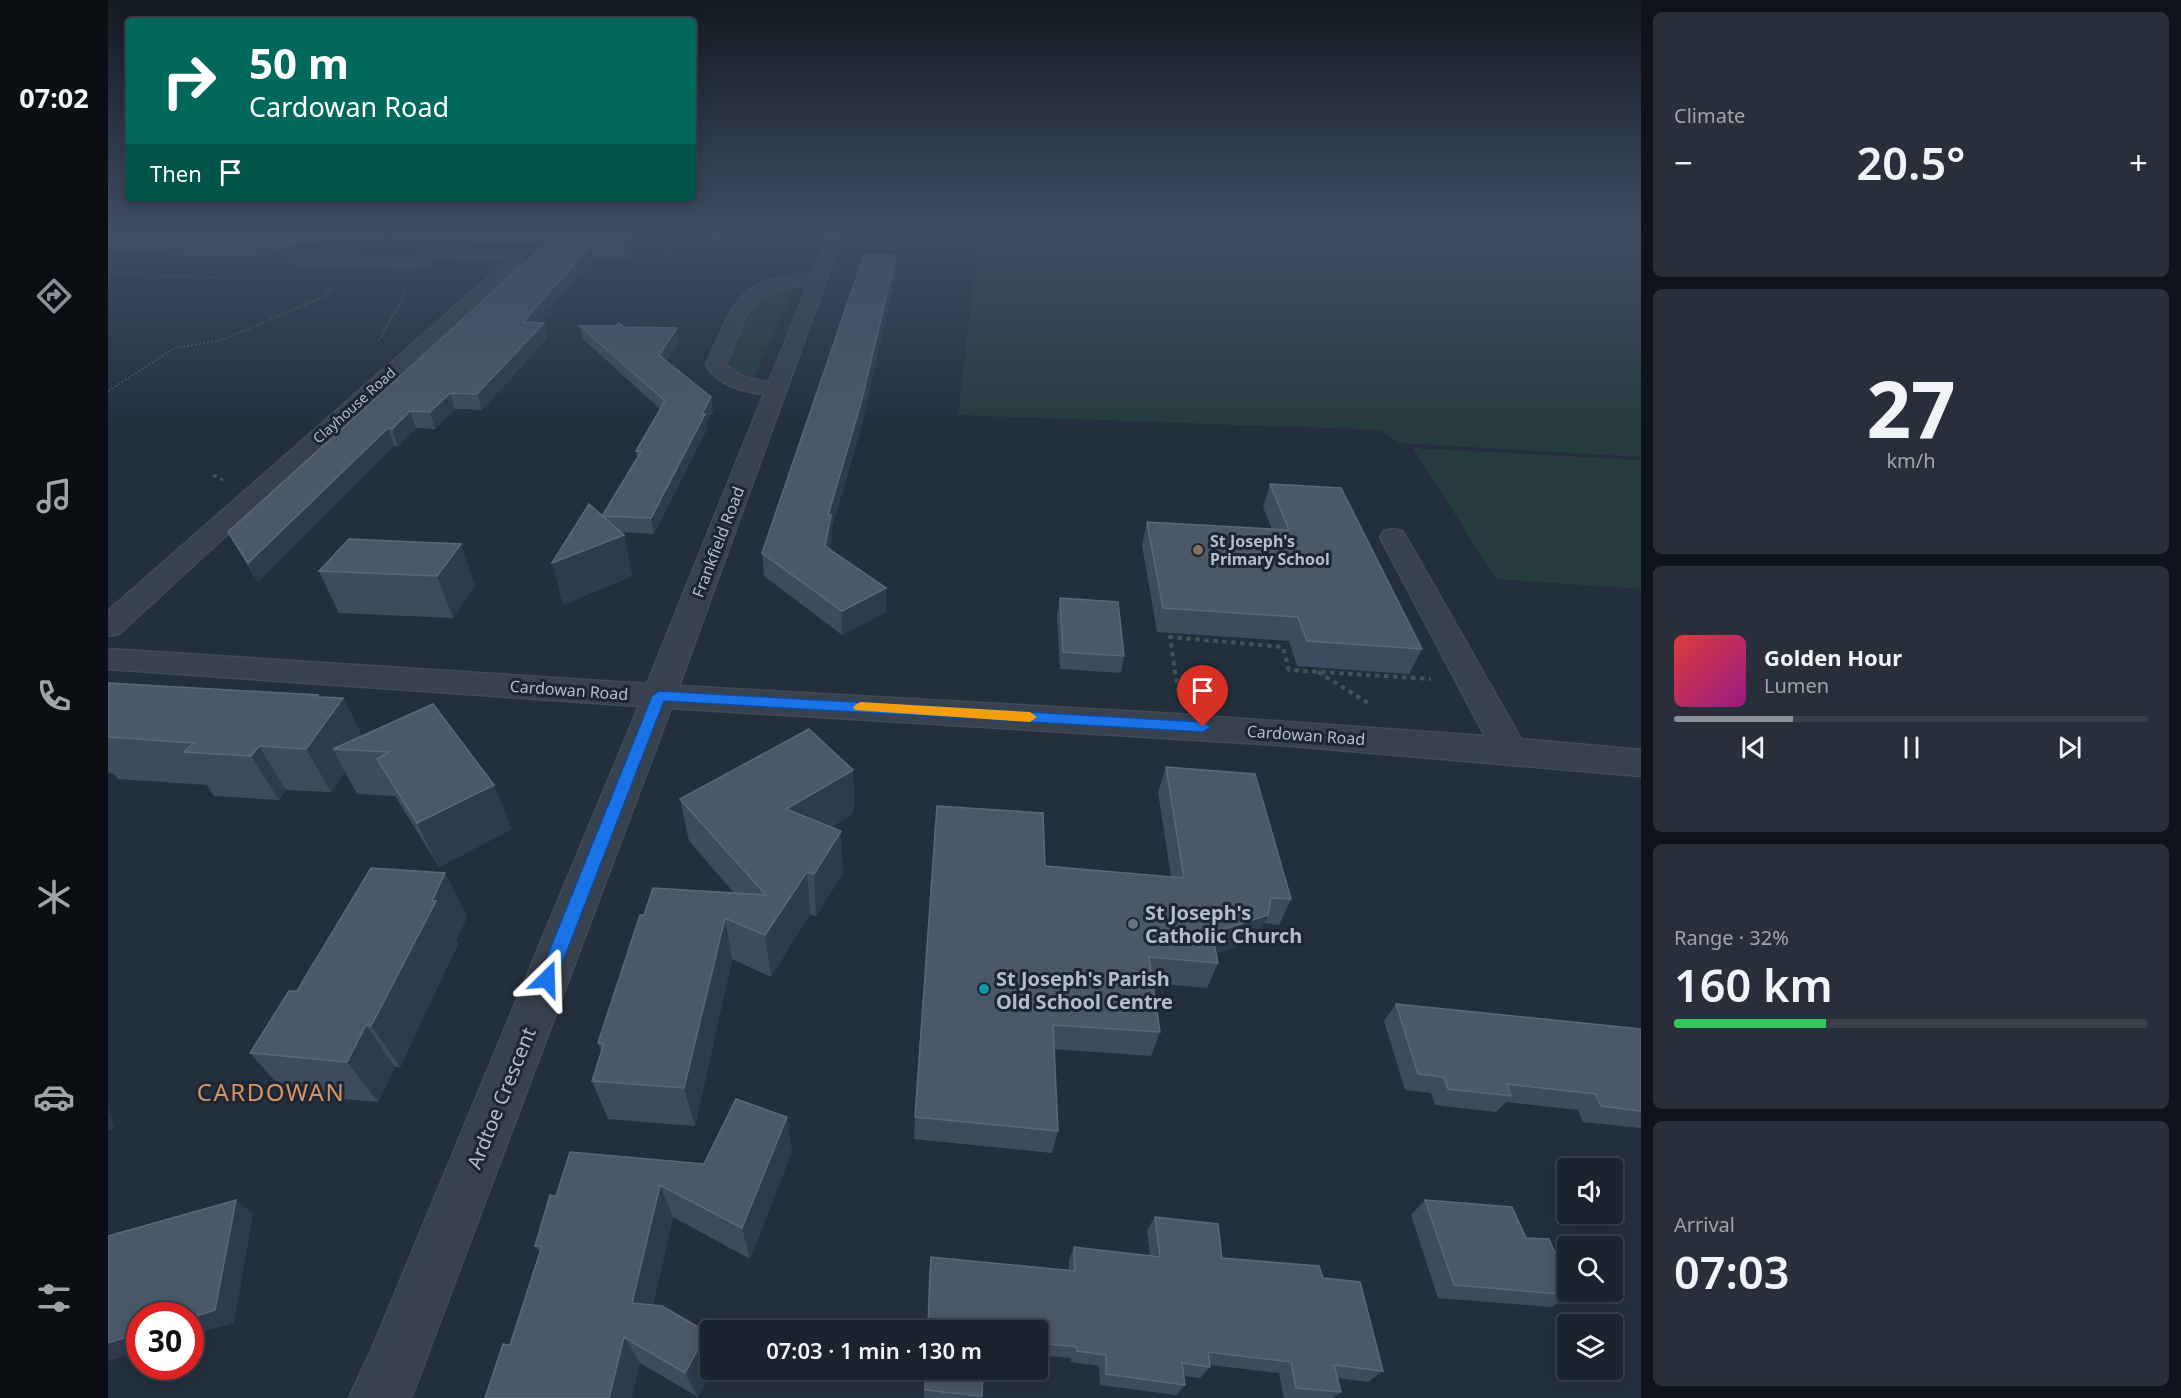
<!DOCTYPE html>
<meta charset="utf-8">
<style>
body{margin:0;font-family:"Noto Sans",sans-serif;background:#282f3a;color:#f1f3f6;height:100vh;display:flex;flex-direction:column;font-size:22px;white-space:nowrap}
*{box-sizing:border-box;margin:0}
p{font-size:20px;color:#a0a4aa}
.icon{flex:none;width:33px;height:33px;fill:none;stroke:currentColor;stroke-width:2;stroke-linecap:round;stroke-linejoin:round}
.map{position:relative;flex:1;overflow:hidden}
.sheet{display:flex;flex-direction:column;gap:12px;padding:12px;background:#0f1319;width:540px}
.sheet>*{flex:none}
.banner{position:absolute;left:18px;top:18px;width:570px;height:183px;border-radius:6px;box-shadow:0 3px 15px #0003,0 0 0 2px #39404a;background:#00695c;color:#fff;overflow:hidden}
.buttons{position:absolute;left:1449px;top:1158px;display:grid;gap:12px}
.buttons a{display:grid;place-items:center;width:66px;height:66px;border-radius:6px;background:#1b232e;box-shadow:0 3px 15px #0003,0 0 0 2px #39404a;font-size:30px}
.speed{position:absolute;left:18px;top:1302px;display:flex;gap:12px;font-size:30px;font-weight:700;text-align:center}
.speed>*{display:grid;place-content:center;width:78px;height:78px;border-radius:50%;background:#1b232e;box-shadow:0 3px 15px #0003,0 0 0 2px #39404a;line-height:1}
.speed .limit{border:9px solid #d22;background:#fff;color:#111}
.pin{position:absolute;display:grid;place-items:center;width:51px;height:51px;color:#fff;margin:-62px -26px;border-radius:50% 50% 50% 0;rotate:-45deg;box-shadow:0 0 6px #0007}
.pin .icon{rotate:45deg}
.me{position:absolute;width:66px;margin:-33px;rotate:22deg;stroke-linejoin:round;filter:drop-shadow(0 0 4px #0008)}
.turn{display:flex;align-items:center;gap:21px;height:126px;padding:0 24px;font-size:27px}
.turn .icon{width:78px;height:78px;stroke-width:2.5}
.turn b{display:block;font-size:42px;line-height:51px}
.then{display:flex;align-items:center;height:57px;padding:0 24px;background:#0003;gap:12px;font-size:22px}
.big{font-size:45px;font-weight:600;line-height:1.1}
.sheet .card{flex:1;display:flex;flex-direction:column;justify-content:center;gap:9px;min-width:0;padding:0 21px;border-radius:9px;background:#282f3a}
.sheet .dial{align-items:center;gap:0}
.dial b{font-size:78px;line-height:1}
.song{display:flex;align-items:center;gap:18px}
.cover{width:72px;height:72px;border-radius:9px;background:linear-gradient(135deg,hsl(0 70% 55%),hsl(310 70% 35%))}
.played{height:6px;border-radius:3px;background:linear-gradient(90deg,#8c9099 25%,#39404a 25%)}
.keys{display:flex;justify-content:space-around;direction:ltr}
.heat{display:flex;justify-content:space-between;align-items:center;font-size:33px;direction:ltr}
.charge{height:9px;border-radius:4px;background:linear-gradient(90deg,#34c759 32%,#39404a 0)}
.trip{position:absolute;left:592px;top:1320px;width:348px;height:60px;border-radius:6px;background:#1b232e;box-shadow:0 3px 15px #0003,0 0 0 2px #39404a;font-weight:600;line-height:60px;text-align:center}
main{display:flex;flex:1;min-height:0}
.tabs{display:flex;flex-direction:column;width:108px;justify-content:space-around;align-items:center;background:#0b0e12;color:#a0a4aa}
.tabs .icon{width:42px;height:42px}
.tabs .selected{color:#8c9099}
.tabs b{font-size:27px;color:#f1f3f6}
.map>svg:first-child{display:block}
.green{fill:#263c3f}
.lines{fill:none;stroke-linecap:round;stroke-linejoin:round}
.minor-casing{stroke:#414a57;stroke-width:3}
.path-far2{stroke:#3f5557;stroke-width:2;stroke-dasharray:2 2;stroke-linecap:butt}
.path-far1{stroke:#3f5557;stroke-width:3;stroke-dasharray:4 4;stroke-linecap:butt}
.path{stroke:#3f5557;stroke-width:4;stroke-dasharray:4.5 4.5;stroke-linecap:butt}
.minor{fill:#38414e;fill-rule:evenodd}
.wall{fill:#3f4b5c}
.shaded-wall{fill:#2f3b4b}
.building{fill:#4b5868;stroke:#5c6777;stroke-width:1.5}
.route{fill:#1a73e8;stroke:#114b97;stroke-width:1.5}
.slow{fill:#f59e0b}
.education-dot{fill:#8d6e63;stroke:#1d2633;stroke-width:2}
.worship-dot{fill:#6b7280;stroke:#1d2633;stroke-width:2}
.culture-dot{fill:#0f9aa8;stroke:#1d2633;stroke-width:2}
.labels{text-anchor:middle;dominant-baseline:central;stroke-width:6;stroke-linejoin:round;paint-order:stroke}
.far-street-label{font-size:14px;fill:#b4bcc9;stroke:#1d2633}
.poi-label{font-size:16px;font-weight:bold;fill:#b4bcc9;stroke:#1d2633;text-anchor:start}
.street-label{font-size:16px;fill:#b4bcc9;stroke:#1d2633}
.near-poi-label{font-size:20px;font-weight:bold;fill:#b4bcc9;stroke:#1d2633;text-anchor:start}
.near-street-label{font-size:20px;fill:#b4bcc9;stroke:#1d2633}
.near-quarter-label{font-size:24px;letter-spacing:1.5px;fill:#d59563;stroke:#1d2633}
</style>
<main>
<nav class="tabs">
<b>07:02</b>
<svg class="icon selected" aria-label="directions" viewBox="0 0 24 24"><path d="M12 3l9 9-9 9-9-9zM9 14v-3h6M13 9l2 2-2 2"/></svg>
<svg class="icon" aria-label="music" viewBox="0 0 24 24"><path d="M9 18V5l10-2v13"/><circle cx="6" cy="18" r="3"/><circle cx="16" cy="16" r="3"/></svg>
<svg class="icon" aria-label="phone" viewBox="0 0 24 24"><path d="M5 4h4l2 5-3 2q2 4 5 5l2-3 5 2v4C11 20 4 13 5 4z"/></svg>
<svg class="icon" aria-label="climate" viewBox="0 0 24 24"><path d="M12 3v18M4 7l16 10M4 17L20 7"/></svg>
<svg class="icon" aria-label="car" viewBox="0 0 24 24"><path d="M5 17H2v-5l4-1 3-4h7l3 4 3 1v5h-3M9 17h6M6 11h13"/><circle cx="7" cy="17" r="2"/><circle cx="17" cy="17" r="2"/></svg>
<svg class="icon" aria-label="filters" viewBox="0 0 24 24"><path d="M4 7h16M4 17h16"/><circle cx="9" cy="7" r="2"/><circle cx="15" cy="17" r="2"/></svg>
</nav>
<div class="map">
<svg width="1533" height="1398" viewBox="0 0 1533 1398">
<rect width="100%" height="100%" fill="#242f3e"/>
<path class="green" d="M 872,231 L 1533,231 L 1533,457 L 1291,443 L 1273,430 L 850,415 Z
M 688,286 L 645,379 L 628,376 L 614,361 L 640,307 L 656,292 Z
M 1305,448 L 1533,460 L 1533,589 L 1388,579 Z"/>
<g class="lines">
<g class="minor-casing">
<path id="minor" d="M 319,231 L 334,231 L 326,240 L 348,249 L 408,251 L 414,253 L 416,261 L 11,634 L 0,636 L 0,611 L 400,260 L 348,258 L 329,254 L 315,267 L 309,269 L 190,265 L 182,260 L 184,257 L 305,259 L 317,248 L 309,241 Z
M 601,231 L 616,231 L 611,237 L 606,238 L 599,234 Z
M 722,231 L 736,231 L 571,686 L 1052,713 L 1377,736 L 1272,537 L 1276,531 L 1285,529 L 1294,531 L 1298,537 L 1413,739 L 1533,750 L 1533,776 L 1172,745 L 563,708 L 305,1393 L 302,1398 L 241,1398 L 263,1351 L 531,706 L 0,669 L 0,649 L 539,684 L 656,394 C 632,391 612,386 598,365 C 628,301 625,280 704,274 ZM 700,285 L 661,382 C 644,380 631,378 618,364 C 641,313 636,290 700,285 Z"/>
</g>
<path class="path-far2" d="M 481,258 L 553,260 L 576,231
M 0,274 L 170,279
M 271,341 L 298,292
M 0,391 L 67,348 L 114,340 L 215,297 L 223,288"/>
<path class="path-far1" d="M 105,475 L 115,480"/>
<path class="path" d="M 1210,672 L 1262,704
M 1070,692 L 1062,637 L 1175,647 L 1181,670 L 1323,679"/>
<use href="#minor" class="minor"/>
</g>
<path class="wall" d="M 0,231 L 317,231 L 307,241 L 285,241 L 281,248 L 178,257 L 177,254 L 106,257 L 3,251 L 0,252 Z
M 327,231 L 543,231 L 518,258 L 486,257 L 431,322 L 439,338 L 374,410 L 347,409 L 327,429 L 308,428 L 290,446 L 286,446 L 150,582 L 130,550 L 120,532 L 436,245 L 338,242 L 330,239 Z
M 788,273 L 754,424 L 724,527 L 724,538 L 722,550 L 778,588 L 778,612 L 734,635 L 656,576 L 654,553 Z
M 472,326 L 516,327 L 571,341 L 558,361 L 603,397 L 605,411 L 598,423 L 599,429 L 546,534 L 513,532 L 516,535 L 524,576 L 455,605 L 494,516 L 529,458 L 528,451 L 552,409 L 475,339 Z
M 1162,484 L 1314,649 L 1301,674 L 1189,666 L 1181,641 L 1049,632 L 1034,545 L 1039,522 L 1164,529 L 1155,507 Z
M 241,539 L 367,585 L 345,618 L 231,613 L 211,571 Z
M 952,598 L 1016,656 L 1013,673 L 952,669 L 949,615 Z
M 0,683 L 235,698 L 254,736 L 404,829 L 331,867 L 287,796 L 249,794 L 237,772 L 223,792 L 178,790 L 171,800 L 106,796 L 99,785 L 10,779 L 6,774 L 0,773 Z
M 1058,767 L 1183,899 L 1171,925 L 1156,923 L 1148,940 L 1108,953 L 1110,963 L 1099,988 L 1045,983 L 1052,1032 L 1043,1056 L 946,1049 L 950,1131 L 944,1153 L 806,1139 L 807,1117 L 937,866 L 1063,877 L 1050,792 Z
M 745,770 L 746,813 L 723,827 L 735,873 L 708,916 L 702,914 L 663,977 L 624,959 L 587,1126 L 500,1119 L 484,1081 L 493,1051 L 490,1043 L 536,915 L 626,893 L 581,841 L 572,799 Z
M 337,873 L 359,917 L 348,940 L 350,944 L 292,1067 L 287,1067 L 270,1102 L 178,1094 L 142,1053 L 189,991 Z
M 1288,1004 L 1533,1029 L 1533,1128 L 1475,1122 L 1470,1110 L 1398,1102 L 1388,1112 L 1327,1105 L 1323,1093 L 1297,1090 L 1276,1021 Z
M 684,1151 L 642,1259 L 565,1217 L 545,1305 L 599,1332 L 603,1342 L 603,1370 L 604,1370 L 590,1397 L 532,1363 L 402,1345 L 432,1253 L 427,1246 L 448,1196 L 596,1164 Z
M 1317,1200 L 1464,1295 L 1444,1307 L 1330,1298 L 1303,1215 Z
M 1047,1217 L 1114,1258 L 1215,1278 L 1275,1371 L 1260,1382 L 1229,1378 L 1233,1392 L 1225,1398 L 1176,1398 L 1171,1373 L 1102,1365 L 1102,1367 L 1092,1378 L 1076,1376 L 1077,1385 L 1068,1395 L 992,1385 L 991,1366 L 963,1362 L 963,1358 L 930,1355 L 930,1330 L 819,1330 L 821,1270 L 823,1257 L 961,1270 L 961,1260 L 966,1247 L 1042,1256 L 1039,1230 Z
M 817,1370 L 875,1370 L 874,1398 L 816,1398 Z"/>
<path class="shaded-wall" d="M 279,231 L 282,231 L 285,241 L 281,248 L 178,257 L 173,244 Z
M 304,231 L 317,231 L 307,241 Z
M 529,231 L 543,231 L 518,258 L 516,245 Z
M 484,244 L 486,257 L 419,337 L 415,322 Z
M 788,256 L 788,273 L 754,424 L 724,527 L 724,538 L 718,570 L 717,546 L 720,515 Z
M 436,323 L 439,338 L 374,410 L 369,394 Z
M 569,328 L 571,341 L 553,369 L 551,355 Z
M 342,393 L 347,409 L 327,429 L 322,412 Z
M 603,397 L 605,411 L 598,423 L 599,429 L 546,534 L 543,518 L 594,414 Z
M 302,411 L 308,428 L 290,446 L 284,429 Z
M 280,428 L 286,446 L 150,582 L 140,563 Z
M 516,535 L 524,576 L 455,605 L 444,563 Z
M 353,544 L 367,585 L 345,618 L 329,576 Z
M 778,588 L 778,612 L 734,635 L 734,611 Z
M 210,695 L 222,716 L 235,698 L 257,742 L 225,749 L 237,772 L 223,792 L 198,749 L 209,697 Z
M 151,746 L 178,790 L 171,800 L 143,756 Z
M 745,770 L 746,813 L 682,852 L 678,809 Z
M 386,785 L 404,829 L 331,867 L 309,823 Z
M 733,831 L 735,873 L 708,916 L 706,874 Z
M 699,872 L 702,914 L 663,977 L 657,935 Z
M 337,873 L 359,917 L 348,940 L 350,944 L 292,1067 L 263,1026 Z
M 1160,915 L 1148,940 L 1094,958 L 1104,933 Z
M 617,918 L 624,959 L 587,1126 L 576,1088 Z
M 258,1025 L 287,1067 L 270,1102 L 239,1062 Z
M 0,1105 L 6,1128 L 0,1131 Z
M 679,1117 L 684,1151 L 642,1259 L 634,1228 Z
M 552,1185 L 565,1217 L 539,1331 L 524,1303 Z
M 128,1200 L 145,1214 L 126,1323 L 82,1336 L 82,1318 Z
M 599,1332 L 603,1342 L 603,1370 L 604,1370 L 590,1397 L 577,1373 Z
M 32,1333 L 32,1352 L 0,1361 L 0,1343 Z
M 516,1337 L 532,1363 L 524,1398 L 501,1398 Z"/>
<path class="building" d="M 0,231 L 279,231 L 277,235 L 173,244 L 177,240 L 100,244 L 0,238 Z
M 380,231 L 529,231 L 516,245 L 484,244 L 415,322 L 436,323 L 369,394 L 342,393 L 322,412 L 302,411 L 284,429 L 280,428 L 140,563 L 120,532 L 450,233 Z
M 756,255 L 788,256 L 753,403 L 720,515 L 723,515 L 717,546 L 778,588 L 734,611 L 654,553 Z
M 511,323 L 516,327 L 569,328 L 551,355 L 603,397 L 594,414 L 597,414 L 543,518 L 494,516 L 533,452 L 528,451 L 557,401 L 472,326 L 508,326 Z
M 1162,484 L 1233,488 L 1314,649 L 1199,641 L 1190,617 L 1055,608 L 1039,522 L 1181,530 Z
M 481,504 L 516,535 L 444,563 Z
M 241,539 L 353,544 L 329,576 L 211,571 Z
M 952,598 L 1010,602 L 1016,656 L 955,652 Z
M 0,683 L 210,695 L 209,697 L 235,698 L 198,749 L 151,746 L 143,756 L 76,752 L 86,743 L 0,737 Z
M 325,704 L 386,785 L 309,823 L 269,759 L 281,752 L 225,749 Z
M 701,729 L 745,770 L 678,809 L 733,831 L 706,874 L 699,872 L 657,935 L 617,918 L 576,1088 L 484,1081 L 496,1044 L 490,1043 L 532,915 L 536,915 L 545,888 L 658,895 L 572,799 Z
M 1058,767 L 1147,774 L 1183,899 L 1163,898 L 1160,915 L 1104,933 L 1110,963 L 1041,957 L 1052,1032 L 945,1025 L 950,1131 L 807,1117 L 829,806 L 935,813 L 937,866 L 1076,878 Z
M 263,868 L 337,873 L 324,901 L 328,901 L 263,1026 L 258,1025 L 239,1062 L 142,1053 L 181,991 L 189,991 Z
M 1288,1004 L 1533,1029 L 1533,1111 L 1493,1106 L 1487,1094 L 1399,1084 L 1403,1096 L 1340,1089 L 1336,1077 L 1310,1074 Z
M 628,1099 L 679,1117 L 634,1228 L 552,1185 L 524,1303 L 554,1306 L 599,1332 L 577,1373 L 516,1337 L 501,1398 L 377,1398 L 395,1344 L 402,1345 L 434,1246 L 427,1246 L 442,1195 L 448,1196 L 462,1152 L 596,1164 Z
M 128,1200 L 107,1310 L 82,1318 L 82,1316 L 32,1316 L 32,1333 L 0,1343 L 0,1236 Z
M 1317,1200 L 1404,1207 L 1418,1238 L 1441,1239 L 1460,1284 L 1460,1292 L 1462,1292 L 1464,1295 L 1346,1285 Z
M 1047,1217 L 1110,1224 L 1114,1258 L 1211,1266 L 1215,1278 L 1252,1282 L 1275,1371 L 1226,1365 L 1233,1392 L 1188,1388 L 1183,1362 L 1100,1352 L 1102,1367 L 1074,1363 L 1077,1385 L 998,1374 L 998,1355 L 969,1351 L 969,1347 L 930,1343 L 930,1330 L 820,1330 L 823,1257 L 967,1271 L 966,1247 L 1052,1257 Z
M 818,1370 L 875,1370 L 874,1396 L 817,1390 Z"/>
<linearGradient id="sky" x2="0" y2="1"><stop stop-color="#141a22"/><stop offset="0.54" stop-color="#3f4d63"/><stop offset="1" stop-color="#3f4d63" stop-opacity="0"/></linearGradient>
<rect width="1533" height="426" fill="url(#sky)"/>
<path class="route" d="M 551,691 L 1095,722 L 1103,727 L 1095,732 L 556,701 L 448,979 L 446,985 L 439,987 L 433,985 L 430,979 L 544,696 Z"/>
<path class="slow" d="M 752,702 L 922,712 L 929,717 L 922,722 L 747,710 L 745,707 Z"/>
<circle class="education-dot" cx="1090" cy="550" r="6"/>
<circle class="worship-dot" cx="1025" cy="924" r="6"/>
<circle class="culture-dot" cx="876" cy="989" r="6"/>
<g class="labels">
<g class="far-street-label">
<text transform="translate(246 405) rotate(-42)">Clayhouse Road</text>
</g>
<g class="poi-label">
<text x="1102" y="541">St Joseph's<tspan x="1102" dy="18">Primary School</tspan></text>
</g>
<g class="street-label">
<text transform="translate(610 542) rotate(-69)">Frankfield Road</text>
<text transform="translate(461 690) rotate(4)">Cardowan Road</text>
<text transform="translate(1198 735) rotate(4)">Cardowan Road</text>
</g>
<g class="near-poi-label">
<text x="1037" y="912">St Joseph's<tspan x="1037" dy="23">Catholic Church</tspan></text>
<text x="888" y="978">St Joseph's Parish<tspan x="888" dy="23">Old School Centre</tspan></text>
</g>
<g class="near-street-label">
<text transform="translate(393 1098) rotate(-68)">Ardtoe Crescent</text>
</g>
<g class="near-quarter-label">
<text x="163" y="1091">CARDOWAN</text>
</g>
</g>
</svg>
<div class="buttons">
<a><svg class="icon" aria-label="sound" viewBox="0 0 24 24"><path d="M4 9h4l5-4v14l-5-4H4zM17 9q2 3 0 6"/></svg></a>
<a><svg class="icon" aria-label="search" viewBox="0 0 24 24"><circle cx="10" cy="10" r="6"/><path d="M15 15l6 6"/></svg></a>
<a><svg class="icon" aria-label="layers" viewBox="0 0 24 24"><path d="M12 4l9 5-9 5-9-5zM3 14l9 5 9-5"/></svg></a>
</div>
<div class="speed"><div class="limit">30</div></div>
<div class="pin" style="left:1095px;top:727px;background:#d93025"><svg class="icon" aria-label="arrive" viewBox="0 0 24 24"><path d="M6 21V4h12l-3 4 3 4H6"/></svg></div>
<svg class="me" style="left:439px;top:979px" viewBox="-20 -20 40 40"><path d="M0-17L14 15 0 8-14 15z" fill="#1a73e8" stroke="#fff" stroke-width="4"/></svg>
<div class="trip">07:03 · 1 min · 130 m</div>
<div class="banner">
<div class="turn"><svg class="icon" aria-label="right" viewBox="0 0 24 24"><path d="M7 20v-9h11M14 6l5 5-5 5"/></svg><div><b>50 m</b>Cardowan Road</div></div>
<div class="then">Then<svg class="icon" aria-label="arrive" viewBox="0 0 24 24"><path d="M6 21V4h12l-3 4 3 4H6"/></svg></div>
</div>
</div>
<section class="sheet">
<div class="card"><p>Climate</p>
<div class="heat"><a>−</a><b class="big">20.5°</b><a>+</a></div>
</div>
<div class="card dial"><b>27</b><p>km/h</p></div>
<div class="card">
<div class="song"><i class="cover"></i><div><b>Golden Hour</b><p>Lumen</p></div></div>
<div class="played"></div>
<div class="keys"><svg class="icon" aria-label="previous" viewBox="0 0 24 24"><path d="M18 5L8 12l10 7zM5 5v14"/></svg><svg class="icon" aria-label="pause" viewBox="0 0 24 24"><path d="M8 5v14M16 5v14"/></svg><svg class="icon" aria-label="next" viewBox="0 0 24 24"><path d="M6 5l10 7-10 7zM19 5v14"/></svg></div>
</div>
<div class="card"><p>Range · 32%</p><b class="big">160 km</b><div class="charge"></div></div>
<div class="card"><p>Arrival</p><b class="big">07:03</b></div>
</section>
</main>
